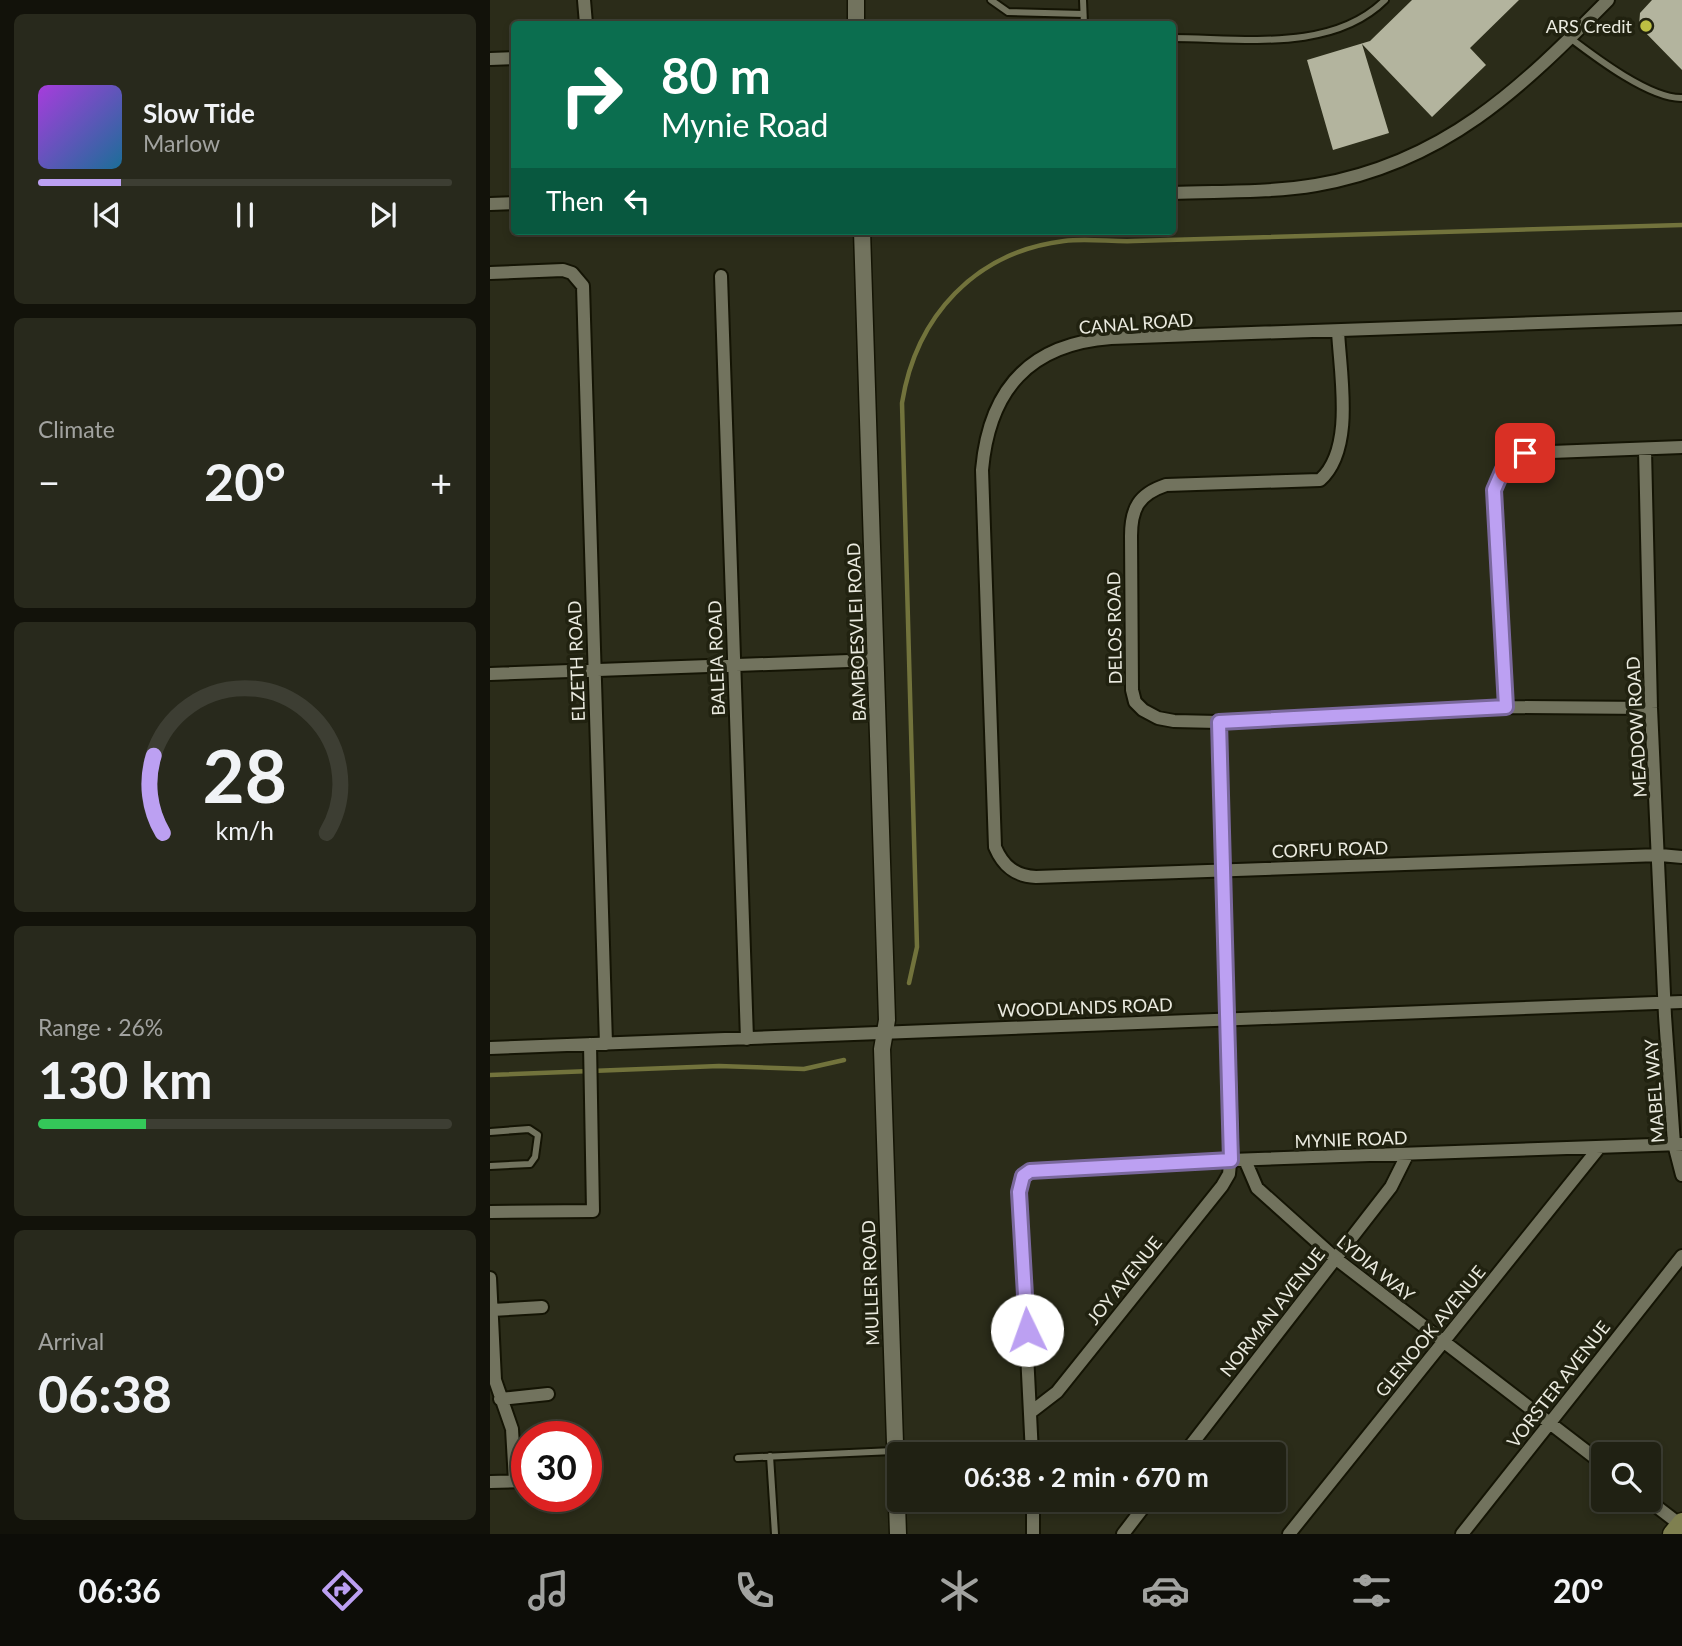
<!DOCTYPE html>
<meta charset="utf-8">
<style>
body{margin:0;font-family:Lato,sans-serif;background:#28291c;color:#f1f3f6;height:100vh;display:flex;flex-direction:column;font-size:26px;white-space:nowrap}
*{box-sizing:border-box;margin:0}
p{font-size:23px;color:#a2a3a0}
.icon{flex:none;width:38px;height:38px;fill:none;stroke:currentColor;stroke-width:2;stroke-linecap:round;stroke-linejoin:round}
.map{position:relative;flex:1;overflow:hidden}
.details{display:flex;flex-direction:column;gap:14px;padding:14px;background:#12120a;width:490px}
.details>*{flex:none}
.banner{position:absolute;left:21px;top:21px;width:665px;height:214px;border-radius:7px;box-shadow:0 4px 10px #0003,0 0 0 2px #3d3e33;background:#0b6e4f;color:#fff;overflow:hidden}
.tools{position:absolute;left:1101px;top:1442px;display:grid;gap:14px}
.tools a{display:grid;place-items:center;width:70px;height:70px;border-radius:7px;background:#202113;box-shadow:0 4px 10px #0003,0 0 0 2px #3d3e33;font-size:35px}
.speed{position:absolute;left:21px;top:1421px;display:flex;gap:14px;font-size:35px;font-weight:700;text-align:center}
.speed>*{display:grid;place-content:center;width:91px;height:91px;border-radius:50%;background:#202113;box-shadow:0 4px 10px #0003,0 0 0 2px #3d3e33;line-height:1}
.speed .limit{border:10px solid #d22;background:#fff;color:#111}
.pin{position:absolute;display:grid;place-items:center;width:60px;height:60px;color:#fff;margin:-30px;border-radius:14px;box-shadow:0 4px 10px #0006}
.me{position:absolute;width:77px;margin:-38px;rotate:357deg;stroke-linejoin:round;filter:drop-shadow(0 0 5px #0008)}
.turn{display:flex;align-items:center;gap:24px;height:147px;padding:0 35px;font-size:32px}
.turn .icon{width:91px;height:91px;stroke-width:2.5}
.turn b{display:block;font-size:49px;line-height:60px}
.then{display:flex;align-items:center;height:66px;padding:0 35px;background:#0003;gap:14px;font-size:26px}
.big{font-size:52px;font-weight:700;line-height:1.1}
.details .card{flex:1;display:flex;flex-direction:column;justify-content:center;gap:10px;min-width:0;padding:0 24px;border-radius:10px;background:#28291c}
.details .dial{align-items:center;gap:0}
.dial svg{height:182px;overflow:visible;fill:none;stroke:#3d3e33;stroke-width:7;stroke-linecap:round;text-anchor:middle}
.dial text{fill:#f1f3f6;stroke:none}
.song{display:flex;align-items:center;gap:21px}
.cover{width:84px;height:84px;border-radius:10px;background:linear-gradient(135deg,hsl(280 70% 55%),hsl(200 70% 35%))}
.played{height:7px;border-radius:4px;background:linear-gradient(90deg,#bca0f2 20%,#3d3e33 20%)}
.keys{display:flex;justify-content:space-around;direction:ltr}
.heat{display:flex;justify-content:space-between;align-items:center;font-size:38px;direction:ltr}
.charge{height:10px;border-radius:5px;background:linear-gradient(90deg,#34c759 26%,#3d3e33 0)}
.trip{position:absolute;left:397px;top:1442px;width:399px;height:70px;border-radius:7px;background:#202113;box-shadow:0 4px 10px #0003,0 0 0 2px #3d3e33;font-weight:700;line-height:70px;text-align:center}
.tab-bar{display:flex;height:112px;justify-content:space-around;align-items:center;background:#0d0d08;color:#a2a3a0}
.tab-bar .icon{width:49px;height:49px}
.tab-bar .on{color:#bca0f2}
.tab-bar b{font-size:32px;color:#f1f3f6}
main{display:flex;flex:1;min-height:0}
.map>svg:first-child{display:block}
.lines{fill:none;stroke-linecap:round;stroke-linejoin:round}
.stream{stroke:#72733c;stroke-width:4.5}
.building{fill:#b3b49e}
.service-casing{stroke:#141404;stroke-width:10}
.minor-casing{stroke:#141404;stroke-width:16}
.tertiary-casing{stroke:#141404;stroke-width:19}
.secondary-casing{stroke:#141404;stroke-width:21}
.service{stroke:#72735e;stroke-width:6}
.minor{stroke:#72735e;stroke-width:12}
.tertiary{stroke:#72735e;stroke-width:16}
.secondary{stroke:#7f8050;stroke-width:18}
.route-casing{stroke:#7a689d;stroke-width:18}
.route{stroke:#bca0f2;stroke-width:12}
.poi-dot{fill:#bdbf43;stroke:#212210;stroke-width:2.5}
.labels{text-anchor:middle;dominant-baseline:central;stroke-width:7;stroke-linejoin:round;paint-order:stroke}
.poi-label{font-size:18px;fill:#eaeadf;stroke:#212210;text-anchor:end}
.street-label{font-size:18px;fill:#eaeadf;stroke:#212210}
</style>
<main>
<section class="details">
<div class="card">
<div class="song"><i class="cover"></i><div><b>Slow Tide</b><p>Marlow</p></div></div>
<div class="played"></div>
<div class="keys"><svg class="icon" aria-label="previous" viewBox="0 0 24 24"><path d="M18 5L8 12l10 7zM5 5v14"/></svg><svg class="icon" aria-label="pause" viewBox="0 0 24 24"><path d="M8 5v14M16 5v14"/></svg><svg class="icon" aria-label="next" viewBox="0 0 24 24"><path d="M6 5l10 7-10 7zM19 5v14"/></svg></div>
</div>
<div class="card"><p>Climate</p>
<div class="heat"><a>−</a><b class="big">20°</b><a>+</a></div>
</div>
<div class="card dial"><svg viewBox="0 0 100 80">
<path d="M14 69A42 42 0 1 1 86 69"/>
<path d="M14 69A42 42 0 0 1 10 35" stroke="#bca0f2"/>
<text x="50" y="56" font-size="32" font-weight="700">28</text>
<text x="50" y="72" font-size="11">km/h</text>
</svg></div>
<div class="card"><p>Range · 26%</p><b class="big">130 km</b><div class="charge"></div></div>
<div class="card"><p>Arrival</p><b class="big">06:38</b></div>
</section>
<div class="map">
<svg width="1192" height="1534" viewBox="0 0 1192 1534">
<rect width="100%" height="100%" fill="#2b2c19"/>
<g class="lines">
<path class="stream" d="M 419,983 L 427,947 L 412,403 C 426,316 485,252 574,241 C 597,238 622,242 644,241 L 1192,225
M 0,1075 L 229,1066 L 314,1069 L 354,1060"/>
</g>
<path class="building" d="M 922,0 L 1029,0 L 980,48 L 996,65 L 942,117 L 872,44 L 899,133 L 843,150 L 817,60 L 880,41 Z
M 1162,0 L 1192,0 L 1192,70 L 1149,26 L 1150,13 Z"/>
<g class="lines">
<g class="service-casing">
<path id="service" d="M 501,0 L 518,12 L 593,14
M 593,0 L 594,24
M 682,38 C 751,38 842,53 895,0
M 1080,38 C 1105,57 1160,99 1192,98
M 0,1132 L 39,1129 L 48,1135 L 45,1157 L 40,1164 L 0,1166
M 280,1456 L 285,1534
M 248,1458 L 403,1451"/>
</g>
<g class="minor-casing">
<path id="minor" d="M 94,0 L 96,24
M 0,59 L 24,58
M 682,193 C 730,191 779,193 826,185 C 954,163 1030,89 1118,0
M 0,204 L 24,203
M 0,273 L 73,270 L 82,273 L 93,286 L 116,1044
M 231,276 L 257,1039
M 1192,318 L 621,338 C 539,344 499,390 492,470 L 505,847 C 513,866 525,876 546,877 L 1170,855 L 1192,857
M 848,331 C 850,374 865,449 830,480 L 676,485 C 649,494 641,508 641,536 L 642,690 L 645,702 L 653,710 L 668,718 L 684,721 L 728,722 L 1016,707 L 1161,708
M 1155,450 L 1161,708 L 1175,1016 L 1184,1144 L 1192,1175
M 0,674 L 386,660
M 1016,707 L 1004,490 L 1014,467 L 1035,453 L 1192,447
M 0,1048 L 1192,1002
M 755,1160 L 767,1188 L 845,1258 L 1113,1464
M 0,1212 L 103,1211 L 100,1044
M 0,1278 L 5,1380 L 22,1429 L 25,1481
M 2,1310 L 52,1307
M 10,1399 L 58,1394
M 541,1412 L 567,1392 L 732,1186 L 739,1174 L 742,1144 L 728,722
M 542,1454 L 529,1192 L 533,1176 L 540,1171 L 741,1160 L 1192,1144
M 694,1454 L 901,1187 L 917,1155
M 0,1482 L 37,1481
M 543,1500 L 543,1534
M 1158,1500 L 1192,1526
M 633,1534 L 659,1500
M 799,1534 L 1108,1149
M 972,1534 L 1192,1256"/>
</g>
<g class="tertiary-casing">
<path id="tertiary" d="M 366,0 L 366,24
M 372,231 L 397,1020 L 392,1049 L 408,1534"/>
</g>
<g class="secondary-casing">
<path id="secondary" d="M 1182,1534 L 1192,1522"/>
</g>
<use href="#service" class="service"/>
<use href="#minor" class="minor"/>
<use href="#tertiary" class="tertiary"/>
<use href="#secondary" class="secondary"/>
</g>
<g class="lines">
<g class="route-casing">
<path id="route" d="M 537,1330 L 529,1192 L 533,1176 L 540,1171 L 741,1160 L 729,722 L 1016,707 L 1004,490 L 1014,467 L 1035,453"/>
</g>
<use href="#route" class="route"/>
</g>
<circle class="poi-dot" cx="1156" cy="26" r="7"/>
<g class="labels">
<g class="poi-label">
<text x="1142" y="26">ARS Credit</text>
</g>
<g class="street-label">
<text transform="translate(646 323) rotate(-4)">CANAL ROAD</text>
<text transform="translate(624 628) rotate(-91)">DELOS ROAD</text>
<text transform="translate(366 632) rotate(-92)">BAMBOESVLEI ROAD</text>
<text transform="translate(226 658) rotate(-92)">BALEIA ROAD</text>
<text transform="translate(86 661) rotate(-92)">ELZETH ROAD</text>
<text transform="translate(1146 727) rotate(-93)">MEADOW ROAD</text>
<text transform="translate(840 849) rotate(-2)">CORFU ROAD</text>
<text transform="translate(595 1007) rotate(-2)">WOODLANDS ROAD</text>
<text transform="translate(1164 1091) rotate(-94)">MABEL WAY</text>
<text transform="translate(861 1139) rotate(-2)">MYNIE ROAD</text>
<text transform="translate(886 1268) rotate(39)">LYDIA WAY</text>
<text transform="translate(634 1280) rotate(-51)">JOY AVENUE</text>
<text transform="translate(380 1283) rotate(-92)">MULLER ROAD</text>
<text transform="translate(782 1312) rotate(-52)">NORMAN AVENUE</text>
<text transform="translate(940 1331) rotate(-51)">GLENOOK AVENUE</text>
<text transform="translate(1068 1384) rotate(-52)">VORSTER AVENUE</text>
</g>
</g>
</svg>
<div class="tools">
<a><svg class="icon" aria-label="search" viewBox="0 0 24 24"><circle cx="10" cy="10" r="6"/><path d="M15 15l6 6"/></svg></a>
</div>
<div class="speed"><div class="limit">30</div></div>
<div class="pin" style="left:1035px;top:453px;background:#d93025"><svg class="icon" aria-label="arrive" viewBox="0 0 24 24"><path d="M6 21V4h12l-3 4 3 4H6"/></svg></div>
<svg class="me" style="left:537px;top:1330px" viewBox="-20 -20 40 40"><circle r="19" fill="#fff"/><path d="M0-13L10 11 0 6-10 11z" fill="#bca0f2"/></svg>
<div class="trip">06:38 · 2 min · 670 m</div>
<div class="banner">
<div class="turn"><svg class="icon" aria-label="right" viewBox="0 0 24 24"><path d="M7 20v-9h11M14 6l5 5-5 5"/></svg><div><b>80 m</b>Mynie Road</div></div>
<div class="then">Then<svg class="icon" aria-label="left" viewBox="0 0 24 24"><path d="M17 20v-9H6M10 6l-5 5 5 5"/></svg></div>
</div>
</div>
</main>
<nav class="tab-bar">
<b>06:36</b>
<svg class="icon on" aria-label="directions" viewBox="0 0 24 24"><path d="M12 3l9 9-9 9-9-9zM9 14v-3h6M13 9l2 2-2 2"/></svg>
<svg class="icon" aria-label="music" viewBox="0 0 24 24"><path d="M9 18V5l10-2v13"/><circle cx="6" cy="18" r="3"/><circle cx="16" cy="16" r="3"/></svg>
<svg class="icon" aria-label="phone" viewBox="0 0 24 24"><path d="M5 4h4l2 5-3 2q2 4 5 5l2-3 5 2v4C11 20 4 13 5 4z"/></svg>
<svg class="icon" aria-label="climate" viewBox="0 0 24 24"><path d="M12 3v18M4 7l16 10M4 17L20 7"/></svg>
<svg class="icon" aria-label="car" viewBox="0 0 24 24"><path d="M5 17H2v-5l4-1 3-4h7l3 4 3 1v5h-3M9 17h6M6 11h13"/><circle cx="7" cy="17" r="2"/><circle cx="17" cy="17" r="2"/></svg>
<svg class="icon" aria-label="filters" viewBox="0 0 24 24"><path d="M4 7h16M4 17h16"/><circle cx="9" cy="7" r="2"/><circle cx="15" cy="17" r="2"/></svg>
<b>20°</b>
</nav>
